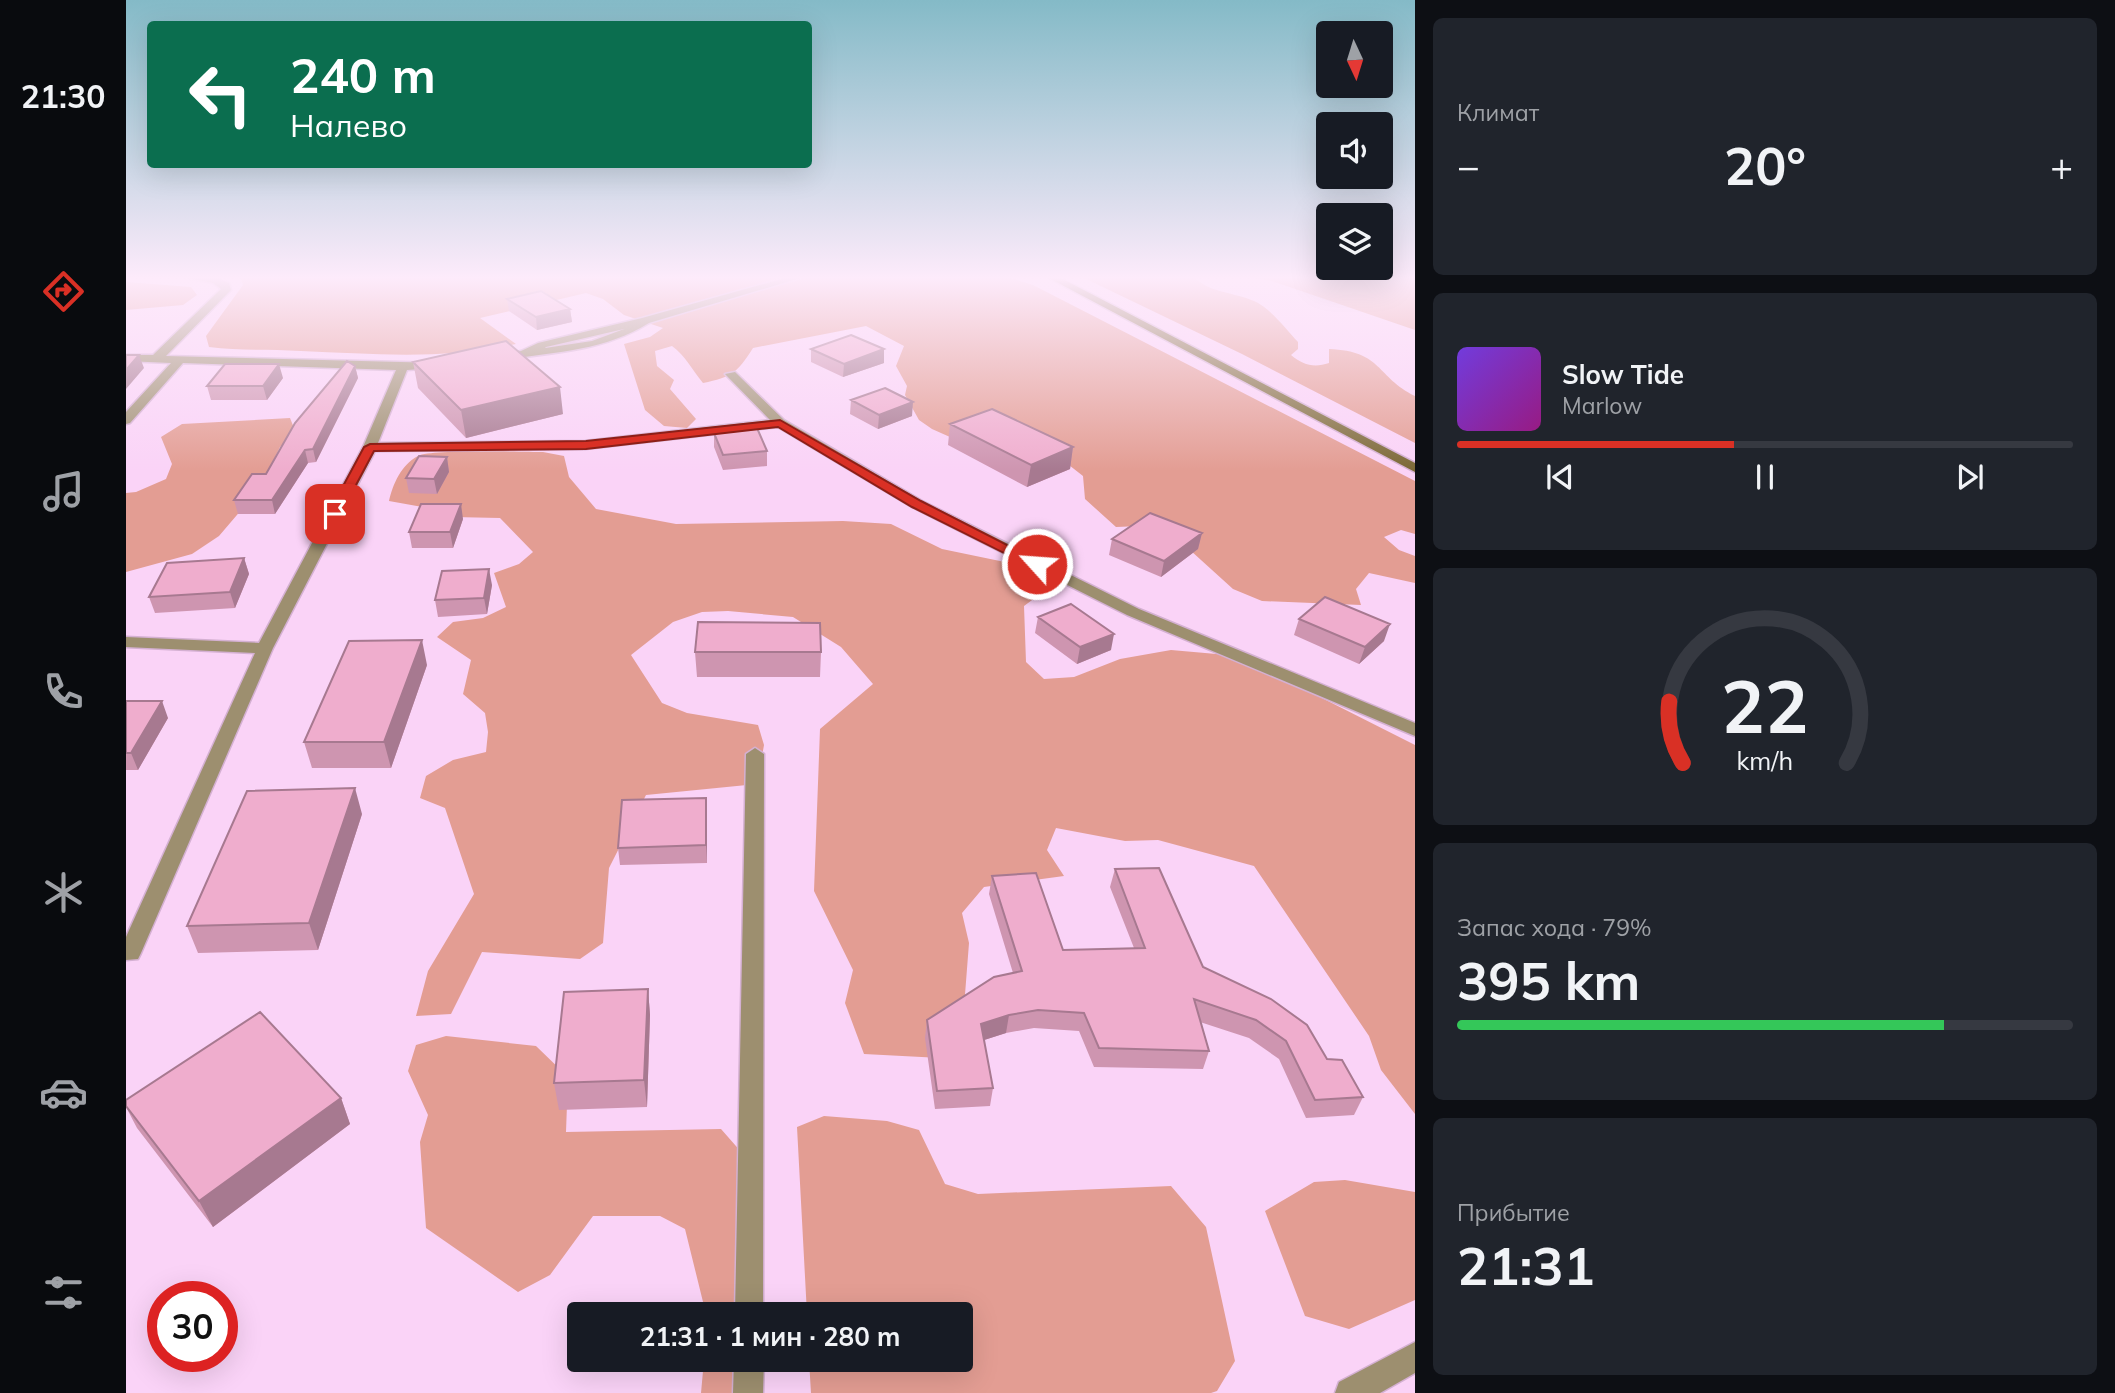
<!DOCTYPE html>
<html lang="ru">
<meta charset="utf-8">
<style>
body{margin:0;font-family:Mulish,sans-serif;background:#20242c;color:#f1f3f6;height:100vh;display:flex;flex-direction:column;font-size:26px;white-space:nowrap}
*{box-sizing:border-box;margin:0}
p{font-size:23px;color:#9ea1a6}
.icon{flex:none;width:38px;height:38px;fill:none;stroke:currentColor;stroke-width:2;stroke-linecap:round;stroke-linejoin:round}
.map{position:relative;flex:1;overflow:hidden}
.sheet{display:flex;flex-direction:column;gap:18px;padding:18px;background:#0d0f14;width:700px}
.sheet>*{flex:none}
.banner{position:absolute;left:21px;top:21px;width:665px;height:147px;border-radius:7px;box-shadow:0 7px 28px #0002;background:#0b6e4f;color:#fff;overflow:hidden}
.needle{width:46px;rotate:176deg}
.fabs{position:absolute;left:1190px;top:21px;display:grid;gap:14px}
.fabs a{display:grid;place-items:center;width:77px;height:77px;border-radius:7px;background:#171b24;box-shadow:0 7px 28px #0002;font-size:35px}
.speed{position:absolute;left:21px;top:1281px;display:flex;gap:14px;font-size:35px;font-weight:700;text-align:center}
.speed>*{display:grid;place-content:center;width:91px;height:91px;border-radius:50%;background:#171b24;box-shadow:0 7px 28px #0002;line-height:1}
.speed .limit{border:10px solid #d22;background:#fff;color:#111}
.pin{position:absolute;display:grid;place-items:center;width:60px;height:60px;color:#fff;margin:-30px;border-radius:14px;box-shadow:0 4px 10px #0006}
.me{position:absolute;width:77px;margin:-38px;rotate:296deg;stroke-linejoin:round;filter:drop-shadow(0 0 5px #0008)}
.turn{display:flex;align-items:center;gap:24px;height:147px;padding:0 28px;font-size:32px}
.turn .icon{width:91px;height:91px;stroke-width:2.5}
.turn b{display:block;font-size:49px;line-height:60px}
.big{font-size:52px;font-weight:700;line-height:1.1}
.sheet .tile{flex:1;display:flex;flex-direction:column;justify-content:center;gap:10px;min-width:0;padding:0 24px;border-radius:10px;background:#20242c}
.sheet .dial{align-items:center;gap:0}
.dial svg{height:182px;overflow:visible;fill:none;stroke:#363941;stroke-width:7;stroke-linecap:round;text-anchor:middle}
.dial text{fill:#f1f3f6;stroke:none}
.song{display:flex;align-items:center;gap:21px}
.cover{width:84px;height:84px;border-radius:10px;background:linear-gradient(135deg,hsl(260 70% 55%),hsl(310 70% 35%))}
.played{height:7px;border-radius:4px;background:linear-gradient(90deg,#d93025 45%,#363941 45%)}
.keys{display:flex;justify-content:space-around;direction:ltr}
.heat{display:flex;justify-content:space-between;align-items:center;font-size:38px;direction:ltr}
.charge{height:10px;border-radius:5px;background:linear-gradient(90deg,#34c759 79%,#363941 0)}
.trip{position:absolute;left:441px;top:1302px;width:406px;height:70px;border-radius:7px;background:#171b24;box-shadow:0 7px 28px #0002;font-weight:700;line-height:70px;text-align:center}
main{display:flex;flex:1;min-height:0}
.tabs{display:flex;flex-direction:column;width:126px;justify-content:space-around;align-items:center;background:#090b0e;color:#9ea1a6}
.tabs .icon{width:49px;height:49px}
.tabs .current{color:#d93025}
.tabs b{font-size:32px;color:#f1f3f6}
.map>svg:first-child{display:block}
.forest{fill:#e39d93}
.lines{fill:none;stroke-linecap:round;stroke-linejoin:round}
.minor-casing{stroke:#d4b0d2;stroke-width:3}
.secondary-casing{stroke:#d4b0d2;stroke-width:3}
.minor{fill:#9d8f6f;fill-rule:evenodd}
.secondary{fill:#7b6835;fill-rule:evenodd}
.wall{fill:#ce95b0}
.shaded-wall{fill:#a77990}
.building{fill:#efadcd;stroke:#a77990;stroke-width:2}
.route{fill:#d93025;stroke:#8d1f18;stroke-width:2}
</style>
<main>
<nav class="tabs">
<b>21:30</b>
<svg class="icon current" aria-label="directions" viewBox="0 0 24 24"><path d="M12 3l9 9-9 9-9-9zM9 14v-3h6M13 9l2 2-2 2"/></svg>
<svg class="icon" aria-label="music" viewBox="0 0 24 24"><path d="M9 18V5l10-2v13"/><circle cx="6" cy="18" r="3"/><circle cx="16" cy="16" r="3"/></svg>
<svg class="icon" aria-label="phone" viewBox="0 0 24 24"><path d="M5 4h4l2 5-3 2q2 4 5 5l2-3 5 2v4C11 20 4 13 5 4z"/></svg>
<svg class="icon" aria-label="climate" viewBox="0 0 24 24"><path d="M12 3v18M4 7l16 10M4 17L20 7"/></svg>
<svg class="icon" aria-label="car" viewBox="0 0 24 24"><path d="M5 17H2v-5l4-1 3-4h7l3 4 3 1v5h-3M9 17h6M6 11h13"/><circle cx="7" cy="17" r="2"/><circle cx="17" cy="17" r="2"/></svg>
<svg class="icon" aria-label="filters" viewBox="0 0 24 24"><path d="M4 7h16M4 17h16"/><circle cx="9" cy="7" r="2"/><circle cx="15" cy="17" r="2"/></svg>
</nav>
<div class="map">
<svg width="1289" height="1393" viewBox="0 0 1289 1393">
<rect width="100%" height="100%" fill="#fad3f7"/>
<path class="forest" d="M 114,276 L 878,276 L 907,285 L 1289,481 L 1289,534 L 1275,530 L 1258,537 L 1273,550 L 1289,556 L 1289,583 L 1243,573 L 1230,589 L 1235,605 L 1136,601 L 1107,589 L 1043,531 L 1015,526 L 990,527 L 959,499 L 957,476 L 902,433 L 824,437 L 806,429 L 793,420 L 779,395 L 781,386 L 770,366 L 778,346 L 740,326 L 627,348 C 611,373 606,377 577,383 C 567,371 559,355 546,346 L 529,351 L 531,366 L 548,380 L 544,389 L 570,419 L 561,428 L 538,426 L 519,410 L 498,344 L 524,337 L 537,328 L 498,315 L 477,299 L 460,293 L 354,318 L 390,344 C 318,360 248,354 175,351 C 144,349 113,351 83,347 L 80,336 L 117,285 Z
M 954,276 L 1067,276 C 1082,293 1108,292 1128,301 C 1144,308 1160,329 1172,342 L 1172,349 L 1165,355 C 1177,365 1188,368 1203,363 L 1203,349 C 1257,351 1250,377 1289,396 L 1289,443 L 1116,354 Z
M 1116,276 L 1289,276 L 1289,330 L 1146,281 Z
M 0,282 L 65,287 L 71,295 L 57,305 L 0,310 Z
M 164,418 L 170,433 L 154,447 L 134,488 L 93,536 L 66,554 L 0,572 L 0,493 L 10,492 L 40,479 L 46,464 L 35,437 L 56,424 Z
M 417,452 L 438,456 L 443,477 L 470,509 L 550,524 L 717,521 L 765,524 L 816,549 L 918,570 L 929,583 L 898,606 L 900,662 L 918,679 L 948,677 L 994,659 L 1045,650 L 1113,656 L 1289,745 L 1289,1114 L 1255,1070 L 1243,1036 L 1128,866 L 1032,840 L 999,841 L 930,828 L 921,850 L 938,876 L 858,887 L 836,913 L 843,943 L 834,1059 L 738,1054 L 719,1003 L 727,970 L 688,891 L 694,729 L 747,684 L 715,647 L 667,617 L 602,611 L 576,612 L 547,622 L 505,655 L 536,703 L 561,713 L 632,725 L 638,745 L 631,784 L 520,795 L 483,868 L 477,943 L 454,959 L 356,952 L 325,1014 L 290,1016 L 302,971 L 348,894 L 319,808 L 294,798 L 300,776 L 327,760 L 360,752 L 362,732 L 359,713 L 337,694 L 345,660 L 311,637 L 327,622 L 357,618 L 380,607 L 368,573 L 393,564 L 407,552 L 374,518 L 327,517 L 302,508 L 263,501 C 267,484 275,465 292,456 C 306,449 396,452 417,452 Z
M 320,1036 L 410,1046 L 442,1077 L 440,1132 L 595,1129 L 631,1170 L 618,1314 L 580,1314 L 559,1229 L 534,1216 L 467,1216 L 424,1275 L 392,1292 L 300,1228 L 294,1142 L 302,1115 L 282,1071 L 290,1045 Z
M 698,1116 L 761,1121 L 793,1130 L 819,1184 L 852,1194 L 1045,1186 L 1080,1227 L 1109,1361 L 1091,1391 L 1085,1393 L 685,1393 L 683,1360 L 835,1360 L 835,1314 L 681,1314 L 671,1127 Z
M 1219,1180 L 1289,1192 L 1289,1300 L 1223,1329 L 1179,1316 L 1139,1211 L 1188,1182 Z
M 578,1360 L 614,1360 L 611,1393 L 575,1393 Z"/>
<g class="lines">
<g class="minor-casing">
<path id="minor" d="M 51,276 L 89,277 L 103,283 L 105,290 L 40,356 L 314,363 L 314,367 L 310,368 L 281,370 L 252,443 L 459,441 L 644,420 L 599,374 L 609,372 L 658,420 L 796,501 L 1013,609 L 1289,723 L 1289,736 L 1001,615 L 786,507 L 652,427 L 459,449 L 249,451 L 147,648 L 15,953 L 12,959 L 0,960 L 0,937 L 129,653 L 0,647 L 0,637 L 133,643 L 237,447 L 270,370 L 57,363 L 4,423 L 0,424 L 0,412 L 45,363 L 0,361 L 0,355 L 27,355 L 95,289 L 87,283 Z
M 666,276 L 681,276 L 523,323 C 477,352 424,352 372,361 L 366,358 L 395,351 L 412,343 L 516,318 ZM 498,329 L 466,341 L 419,348 L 420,347 Z
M 629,748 L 638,754 L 637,1314 L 609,1314 L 620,754 Z
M 1289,1342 L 1289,1373 L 1254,1393 L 1209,1393 L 1213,1382 Z
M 608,1360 L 638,1360 L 637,1393 L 607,1393 Z"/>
</g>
<g class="secondary-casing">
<path id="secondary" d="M 919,276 L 931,276 L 1289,463 L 1289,472 Z"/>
</g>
<use href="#minor" class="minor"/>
<use href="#secondary" class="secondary"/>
</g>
<path class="wall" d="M 381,299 L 444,309 L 446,322 L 411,330 L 383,311 Z
M 685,349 L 758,349 L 758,363 L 717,377 L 685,362 Z
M 287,362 L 437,414 L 340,438 L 292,388 Z
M 229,366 L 232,378 L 190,462 L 182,463 L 149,514 L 112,514 L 108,500 L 140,474 Z
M 157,378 L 141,400 L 85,400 L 81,386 Z
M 725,400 L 786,416 L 752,429 L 724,414 Z
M 824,424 L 947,447 L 944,469 L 901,487 L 822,445 Z
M 588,433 L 641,451 L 641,466 L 597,470 L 588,447 Z
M 321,457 L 323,472 L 311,494 L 283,493 L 280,478 Z
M 337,519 L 327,548 L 286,548 L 283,532 Z
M 1076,533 L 1072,549 L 1035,577 L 983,555 L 986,539 Z
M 118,558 L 123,574 L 109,608 L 29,613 L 23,597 Z
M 366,585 L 361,614 L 312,617 L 309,600 Z
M 912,617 L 985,650 L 951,664 L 909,633 Z
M 1173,619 L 1258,641 L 1233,664 L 1168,635 Z
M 569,652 L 695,652 L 694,677 L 571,677 Z
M 301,665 L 265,768 L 186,768 L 178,742 Z
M 0,701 L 42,718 L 12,770 L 0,770 Z
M 580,798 L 581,863 L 494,865 L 492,848 Z
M 236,814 L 192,950 L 72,953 L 61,926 Z
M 989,869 L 1077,967 L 1201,1059 L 1237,1097 L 1228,1115 L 1180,1118 L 1153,1059 L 1123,1038 L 1074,1022 L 1083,1051 L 1077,1069 L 968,1067 L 953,1031 L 908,1028 L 880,1033 L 858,1040 L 867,1088 L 864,1106 L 809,1109 L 799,1038 L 801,1020 L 887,973 L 863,894 L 866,876 L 937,950 L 1008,948 L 984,887 Z
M 522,989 L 524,1015 L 521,1107 L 433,1110 L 428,1083 Z
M 215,1098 L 224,1124 L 87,1227 L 11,1128 L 0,1107 L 0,1100 Z"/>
<path class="shaded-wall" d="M 444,309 L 446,322 L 411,330 L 410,317 Z
M 758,349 L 758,363 L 717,377 L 718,364 Z
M 13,355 L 18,368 L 0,389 L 0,370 Z
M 153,364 L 157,378 L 141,400 L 137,386 Z
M 229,366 L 232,378 L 190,462 L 187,449 Z
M 434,387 L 437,414 L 340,438 L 335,410 Z
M 787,402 L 786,416 L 752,429 L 753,415 Z
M 947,447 L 944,469 L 901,487 L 905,465 Z
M 179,450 L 182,463 L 149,514 L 146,500 Z
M 321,457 L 323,472 L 311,494 L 308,479 Z
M 335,504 L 337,519 L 327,548 L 324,532 Z
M 1076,533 L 1072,549 L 1035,577 L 1038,561 Z
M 118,558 L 123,574 L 109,608 L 104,592 Z
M 363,569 L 366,585 L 361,614 L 358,598 Z
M 1264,624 L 1258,641 L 1233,664 L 1239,647 Z
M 988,634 L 985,650 L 951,664 L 954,647 Z
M 296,640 L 301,665 L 265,768 L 258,742 Z
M 36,701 L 42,718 L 12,770 L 5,753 Z
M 229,788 L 236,814 L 192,950 L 183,923 Z
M 580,798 L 581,815 L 581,863 L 580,845 Z
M 522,989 L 524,1015 L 521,1107 L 518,1080 Z
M 883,1015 L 880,1033 L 852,1042 L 855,1024 Z
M 215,1098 L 224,1124 L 87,1227 L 73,1201 Z"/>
<path class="building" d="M 415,291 L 444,309 L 410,317 L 381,299 Z
M 725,335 L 758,349 L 718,364 L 685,349 Z
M 380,341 L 434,387 L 335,410 L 287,362 Z
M 0,355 L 13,355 L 0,370 Z
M 221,361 L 229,366 L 187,449 L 179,450 L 146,500 L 108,500 L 126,474 L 140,474 L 169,423 Z
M 99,364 L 153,364 L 137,386 L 81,386 Z
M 759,388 L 787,402 L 753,415 L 725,400 Z
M 866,409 L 947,447 L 905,465 L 824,424 Z
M 631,428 L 641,451 L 597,455 L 588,433 Z
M 293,456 L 321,457 L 308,479 L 280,478 Z
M 295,504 L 335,504 L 324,532 L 283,532 Z
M 1024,513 L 1076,533 L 1038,561 L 986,539 Z
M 118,558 L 104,592 L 23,597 L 41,563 Z
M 363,569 L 358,598 L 309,600 L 316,571 Z
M 1199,597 L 1264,624 L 1239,647 L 1173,619 Z
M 945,604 L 988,634 L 954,647 L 912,617 Z
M 572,622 L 694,623 L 695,652 L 569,652 Z
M 296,640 L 258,742 L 178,742 L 223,641 Z
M 0,701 L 36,701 L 5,753 L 0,753 Z
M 229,788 L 183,923 L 61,926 L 121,791 Z
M 580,798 L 580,845 L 492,848 L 496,800 Z
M 1033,868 L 1077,967 L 1145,999 L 1181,1025 L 1201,1059 L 1216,1060 L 1237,1097 L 1189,1100 L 1160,1041 L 1130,1020 L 1068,999 L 1083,1051 L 973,1048 L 958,1013 L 912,1010 L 883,1015 L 855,1024 L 867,1088 L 811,1091 L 801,1020 L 868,977 L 896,971 L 866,876 L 910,873 L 937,950 L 1019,948 L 989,869 Z
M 522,989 L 518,1080 L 428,1083 L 438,992 Z
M 134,1012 L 215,1098 L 73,1201 L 0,1106 L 0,1100 Z"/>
<linearGradient id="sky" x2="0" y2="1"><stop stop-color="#84bac7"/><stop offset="0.59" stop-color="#fdebfb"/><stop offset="1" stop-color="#fdebfb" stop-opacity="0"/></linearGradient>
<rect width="1289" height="471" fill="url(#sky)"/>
<path class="route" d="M 654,420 L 795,501 L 918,564 L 916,567 L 906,567 L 786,507 L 652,427 L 460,449 L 248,451 L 213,517 L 209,518 L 202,514 L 238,447 L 244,444 L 460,441 Z"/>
</svg>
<div class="fabs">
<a><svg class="needle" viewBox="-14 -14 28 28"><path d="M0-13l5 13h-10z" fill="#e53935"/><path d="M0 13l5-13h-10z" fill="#9ea1a6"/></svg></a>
<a><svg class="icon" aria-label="sound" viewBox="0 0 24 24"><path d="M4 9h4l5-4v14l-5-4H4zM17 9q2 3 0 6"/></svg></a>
<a><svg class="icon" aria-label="layers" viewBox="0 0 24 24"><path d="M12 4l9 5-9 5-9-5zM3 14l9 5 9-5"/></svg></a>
</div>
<div class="speed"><div class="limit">30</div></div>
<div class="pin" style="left:209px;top:514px;background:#d93025"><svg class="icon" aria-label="arrive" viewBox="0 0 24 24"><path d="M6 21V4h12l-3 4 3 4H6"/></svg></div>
<svg class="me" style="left:911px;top:564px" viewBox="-20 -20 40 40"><circle r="17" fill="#d93025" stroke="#fff" stroke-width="3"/><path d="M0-11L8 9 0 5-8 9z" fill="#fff"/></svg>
<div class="trip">21:31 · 1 мин · 280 m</div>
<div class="banner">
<div class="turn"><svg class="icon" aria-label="left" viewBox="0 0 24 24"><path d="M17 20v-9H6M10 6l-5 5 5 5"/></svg><div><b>240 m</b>Налево</div></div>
</div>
</div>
<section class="sheet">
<div class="tile"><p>Климат</p>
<div class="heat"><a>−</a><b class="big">20°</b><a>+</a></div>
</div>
<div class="tile">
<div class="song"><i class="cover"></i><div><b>Slow Tide</b><p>Marlow</p></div></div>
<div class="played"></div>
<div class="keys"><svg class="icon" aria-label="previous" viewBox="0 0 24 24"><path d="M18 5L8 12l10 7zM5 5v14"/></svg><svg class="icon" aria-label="pause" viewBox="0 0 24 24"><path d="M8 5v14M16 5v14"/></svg><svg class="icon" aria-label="next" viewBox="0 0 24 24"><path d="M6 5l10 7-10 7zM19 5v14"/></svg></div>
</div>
<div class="tile dial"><svg viewBox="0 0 100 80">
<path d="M14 69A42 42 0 1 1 86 69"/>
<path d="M14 69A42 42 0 0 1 8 42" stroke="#d93025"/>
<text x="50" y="56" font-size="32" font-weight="700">22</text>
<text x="50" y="72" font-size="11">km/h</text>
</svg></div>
<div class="tile"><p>Запас хода · 79%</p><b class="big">395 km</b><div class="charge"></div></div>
<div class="tile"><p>Прибытие</p><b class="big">21:31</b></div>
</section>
</main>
